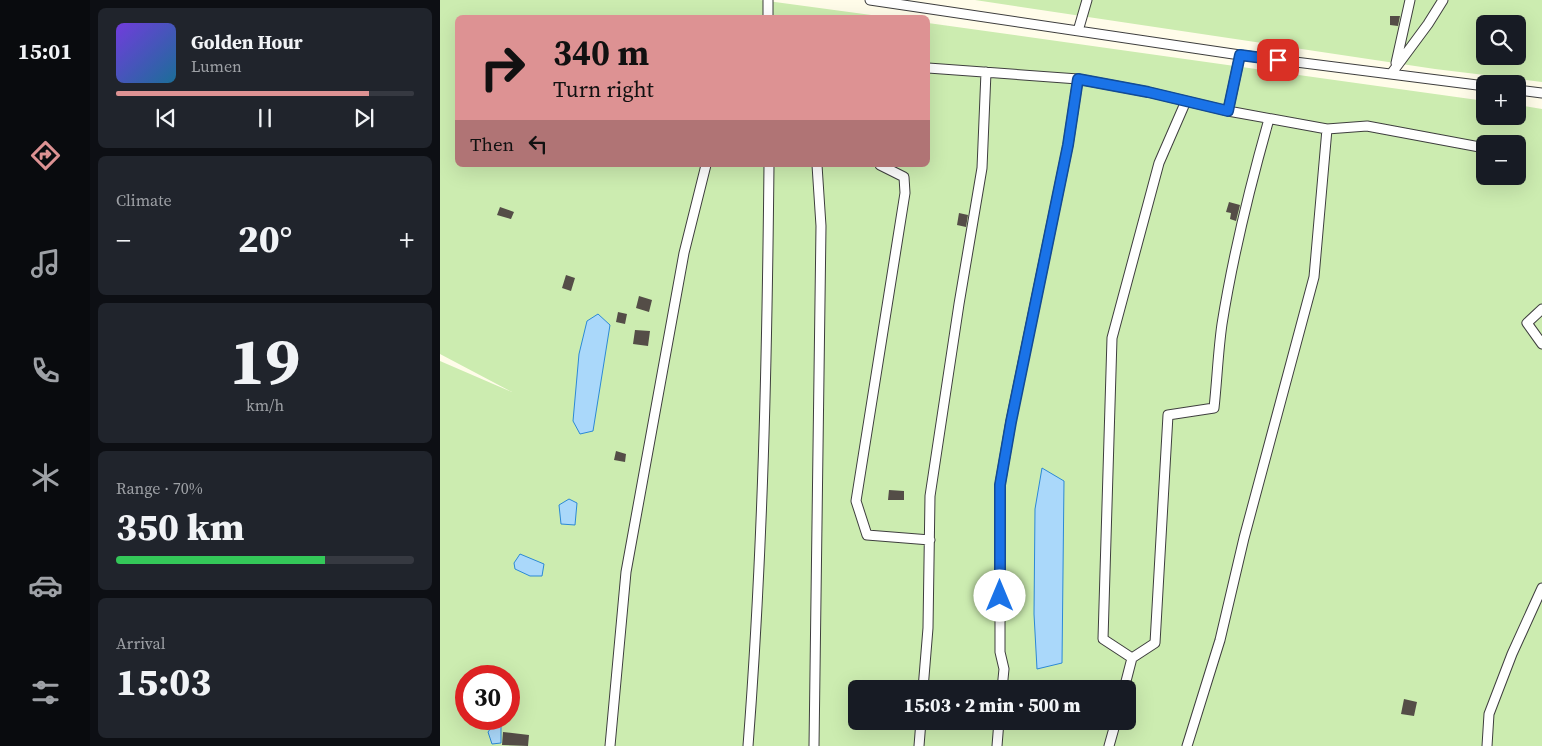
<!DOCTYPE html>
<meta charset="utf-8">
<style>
body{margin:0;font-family:"Source Serif 4",serif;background:#20242c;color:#f1f3f6;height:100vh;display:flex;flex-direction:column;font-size:19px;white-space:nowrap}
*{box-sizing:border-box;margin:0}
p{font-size:16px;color:#9ea1a6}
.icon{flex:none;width:28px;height:28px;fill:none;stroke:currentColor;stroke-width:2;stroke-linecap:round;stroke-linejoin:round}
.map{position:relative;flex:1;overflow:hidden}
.drawer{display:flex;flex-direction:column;gap:8px;padding:8px;background:#0d0f14;width:350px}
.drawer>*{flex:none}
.top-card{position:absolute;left:15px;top:15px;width:475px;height:152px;border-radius:8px;box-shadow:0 5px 20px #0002;background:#dd9293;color:#111;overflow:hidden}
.buttons{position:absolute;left:1036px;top:15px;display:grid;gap:10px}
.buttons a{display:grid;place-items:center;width:50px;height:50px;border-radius:8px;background:#171b24;box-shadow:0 5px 20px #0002;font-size:25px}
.speed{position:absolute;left:15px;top:665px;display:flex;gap:10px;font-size:25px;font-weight:700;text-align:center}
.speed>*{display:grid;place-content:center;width:65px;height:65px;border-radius:50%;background:#171b24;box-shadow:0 5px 20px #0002;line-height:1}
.speed .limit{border:8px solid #d22;background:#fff;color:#111}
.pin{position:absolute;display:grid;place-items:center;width:42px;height:42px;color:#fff;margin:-21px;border-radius:10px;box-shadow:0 2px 8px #0006}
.me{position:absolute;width:55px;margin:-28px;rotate:0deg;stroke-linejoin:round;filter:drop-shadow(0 0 4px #0008)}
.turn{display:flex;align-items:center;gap:18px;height:105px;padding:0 15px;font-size:22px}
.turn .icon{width:65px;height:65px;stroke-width:2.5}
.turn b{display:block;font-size:35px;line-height:42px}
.then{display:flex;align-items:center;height:48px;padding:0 15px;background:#0003;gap:10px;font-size:19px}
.big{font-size:38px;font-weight:800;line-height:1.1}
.drawer .card{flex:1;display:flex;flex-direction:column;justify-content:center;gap:8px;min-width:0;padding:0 18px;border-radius:8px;background:#20242c}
.drawer .dial{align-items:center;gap:0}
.dial b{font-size:65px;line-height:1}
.song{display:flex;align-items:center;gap:15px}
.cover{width:60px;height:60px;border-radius:8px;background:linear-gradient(135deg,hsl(260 70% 55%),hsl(200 70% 35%))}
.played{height:5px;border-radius:2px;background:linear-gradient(90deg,#dd9293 85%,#363941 85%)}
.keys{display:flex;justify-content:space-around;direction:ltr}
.heat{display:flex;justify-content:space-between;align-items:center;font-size:28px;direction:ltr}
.charge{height:8px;border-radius:4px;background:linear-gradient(90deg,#34c759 70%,#363941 0)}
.trip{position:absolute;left:408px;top:680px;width:288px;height:50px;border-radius:8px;background:#171b24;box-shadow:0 5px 20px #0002;font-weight:800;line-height:50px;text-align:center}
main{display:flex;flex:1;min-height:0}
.menu{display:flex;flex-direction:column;width:90px;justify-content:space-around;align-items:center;background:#090b0e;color:#9ea1a6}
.menu .icon{width:35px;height:35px}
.menu .current{color:#dd9293}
.menu b{font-size:22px;color:#f1f3f6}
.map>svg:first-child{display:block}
.green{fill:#ccecb0;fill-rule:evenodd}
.water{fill:#aad8fa;stroke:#2c89d6}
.building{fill:#544d47}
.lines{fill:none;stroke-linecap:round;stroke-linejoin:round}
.minor-casing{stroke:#3e3e3e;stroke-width:11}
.minor{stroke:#fff;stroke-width:9}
.route-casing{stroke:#114b97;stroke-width:12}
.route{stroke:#1a73e8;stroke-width:9}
</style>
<main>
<nav class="menu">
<b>15:01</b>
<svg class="icon current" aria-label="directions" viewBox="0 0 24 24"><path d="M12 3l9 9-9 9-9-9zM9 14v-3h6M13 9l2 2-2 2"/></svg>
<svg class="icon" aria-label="music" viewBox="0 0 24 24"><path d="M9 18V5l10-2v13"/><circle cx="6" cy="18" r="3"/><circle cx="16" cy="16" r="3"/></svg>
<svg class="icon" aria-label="phone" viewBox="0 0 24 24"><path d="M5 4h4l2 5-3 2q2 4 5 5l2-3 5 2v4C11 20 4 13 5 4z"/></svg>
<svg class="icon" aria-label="climate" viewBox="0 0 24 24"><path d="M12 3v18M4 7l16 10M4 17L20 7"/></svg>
<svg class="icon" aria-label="car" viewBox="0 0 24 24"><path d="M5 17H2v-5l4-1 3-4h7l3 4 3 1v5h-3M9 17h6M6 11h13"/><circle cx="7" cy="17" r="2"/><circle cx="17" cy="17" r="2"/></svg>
<svg class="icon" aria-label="filters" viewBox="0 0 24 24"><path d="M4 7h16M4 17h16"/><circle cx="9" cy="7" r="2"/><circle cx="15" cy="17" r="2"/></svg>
</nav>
<section class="drawer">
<div class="card">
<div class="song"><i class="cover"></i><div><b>Golden Hour</b><p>Lumen</p></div></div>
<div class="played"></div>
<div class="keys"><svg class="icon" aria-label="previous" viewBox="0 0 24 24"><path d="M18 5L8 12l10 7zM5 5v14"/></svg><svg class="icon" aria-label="pause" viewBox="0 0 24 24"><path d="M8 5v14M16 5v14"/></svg><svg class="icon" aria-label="next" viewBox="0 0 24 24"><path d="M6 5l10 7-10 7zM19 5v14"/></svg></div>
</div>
<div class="card"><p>Climate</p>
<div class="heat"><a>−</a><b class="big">20°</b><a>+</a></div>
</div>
<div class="card dial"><b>19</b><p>km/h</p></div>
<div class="card"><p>Range · 70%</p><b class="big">350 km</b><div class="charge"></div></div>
<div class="card"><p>Arrival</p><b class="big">15:03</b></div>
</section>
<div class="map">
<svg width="1102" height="746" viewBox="0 0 1102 746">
<rect width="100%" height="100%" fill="#fffce9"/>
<path class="green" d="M 0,0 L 320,0 L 446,17 L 18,18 L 18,165 L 488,165 L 488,23 L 1045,101 L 1045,116 L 1078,116 L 1078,105 L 1102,109 L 1102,746 L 0,746 L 0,361 L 72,392 L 0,354 ZM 1045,144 L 1078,144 L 1078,176 L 1045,176 ZM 26,676 L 69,676 L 69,719 L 26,719 ZM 416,689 L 686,689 L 686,721 L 416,721 Z
M 535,0 L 1102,0 L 1102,82 L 995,69 ZM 1045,24 L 1078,24 L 1078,56 L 1045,56 Z"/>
<path class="water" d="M 158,314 L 170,325 L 153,431 L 140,434 L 133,421 L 139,354 L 147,321 Z
M 602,468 L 624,481 L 622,663 L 597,669 L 594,614 L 595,509 Z
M 129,499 L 137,503 L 135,525 L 121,524 L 119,505 Z
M 80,554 L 104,564 L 102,576 L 90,576 L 75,569 L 74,563 Z
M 58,723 L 61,726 L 61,743 L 52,744 L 48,732 L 54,724 Z"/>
<path class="building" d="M 950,16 L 960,16 L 958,26 L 950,25 Z
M 789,202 L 800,205 L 796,221 L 790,219 L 791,213 L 786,212 Z
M 60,207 L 74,212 L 71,219 L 57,215 Z
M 519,213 L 528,215 L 526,227 L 517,225 Z
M 126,275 L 135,278 L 131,291 L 122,288 Z
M 199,296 L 212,300 L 209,312 L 196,308 Z
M 178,312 L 187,314 L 185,324 L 176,322 Z
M 195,330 L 210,331 L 208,346 L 193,344 Z
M 176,451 L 186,454 L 185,462 L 174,460 Z
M 449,490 L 464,491 L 464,500 L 448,500 Z
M 964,699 L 977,702 L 974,716 L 961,714 Z
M 63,732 L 89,735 L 88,746 L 62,745 Z"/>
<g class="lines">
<g class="minor-casing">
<path id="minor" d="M 430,0 L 800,55 L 1045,86
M 328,18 L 328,0
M 638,31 L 647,0
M 956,63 L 970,0
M 488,68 L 638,79 L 708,92 L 788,111 L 887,129 L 927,126 L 1045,148
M 951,74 L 988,24 L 1003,0
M 1078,90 L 1102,93
M 788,111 L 800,55
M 440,165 L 464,177 L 465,193 L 416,501 L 427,535 L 490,540
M 1102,309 L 1087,323 L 1102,344
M 692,658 L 715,643 L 728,415 L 774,408 C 777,381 778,352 782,324 C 793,255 810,186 829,119
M 483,689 L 488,628 L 490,496 L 519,304 L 542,168 L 546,72
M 562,689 L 564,669 L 560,652 L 560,485 L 571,421 L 628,145 L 638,79
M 684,689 L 692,658 L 663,639 L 672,338 L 719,163 L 746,101
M 170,746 L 186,572 L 244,253 L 266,165
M 308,746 C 323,552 327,359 329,165
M 374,746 L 381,226 L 377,165
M 479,746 L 481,721
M 557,746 L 559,721
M 669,746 L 676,721
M 747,746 L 780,640 L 804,538 L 874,277 L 887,129
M 1047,746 L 1049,714 L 1072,654 L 1102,588"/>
</g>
<use href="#minor" class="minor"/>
</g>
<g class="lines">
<g class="route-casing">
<path id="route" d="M 560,596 L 560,485 L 571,422 L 628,145 L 638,79 L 708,92 L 788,111 L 800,55 L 838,60"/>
</g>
<use href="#route" class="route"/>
</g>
</svg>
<div class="buttons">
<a><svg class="icon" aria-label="search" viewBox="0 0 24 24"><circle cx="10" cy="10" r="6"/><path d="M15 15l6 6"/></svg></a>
<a>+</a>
<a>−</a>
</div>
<div class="speed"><div class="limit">30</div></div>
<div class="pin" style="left:838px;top:60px;background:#d93025"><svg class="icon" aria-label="arrive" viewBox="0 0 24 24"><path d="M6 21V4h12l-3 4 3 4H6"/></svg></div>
<svg class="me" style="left:560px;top:596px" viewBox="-20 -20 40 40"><circle r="19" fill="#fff"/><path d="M0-13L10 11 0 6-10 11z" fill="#1a73e8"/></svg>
<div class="trip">15:03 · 2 min · 500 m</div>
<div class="top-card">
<div class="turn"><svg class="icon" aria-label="right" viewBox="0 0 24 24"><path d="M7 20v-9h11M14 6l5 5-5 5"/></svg><div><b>340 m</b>Turn right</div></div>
<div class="then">Then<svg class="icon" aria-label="left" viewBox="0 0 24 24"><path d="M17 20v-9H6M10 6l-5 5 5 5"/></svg></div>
</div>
</div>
</main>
